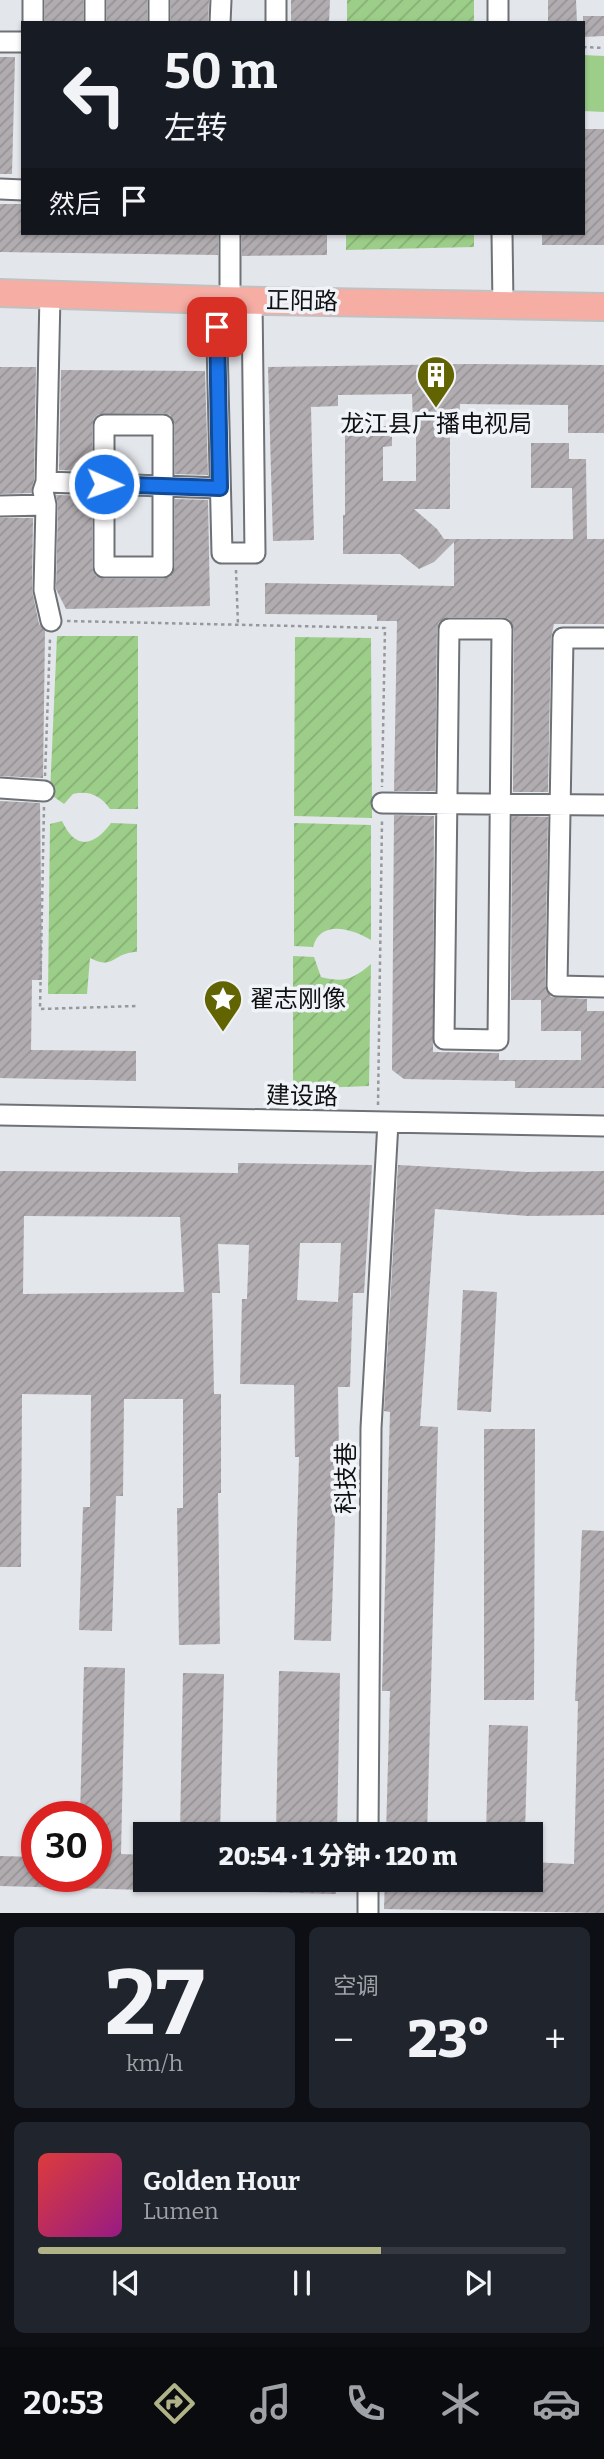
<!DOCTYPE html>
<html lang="zh">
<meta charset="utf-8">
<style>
body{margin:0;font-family:Bitter,"Noto Sans SC",serif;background:#20242c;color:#f1f3f6;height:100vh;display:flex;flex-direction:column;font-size:26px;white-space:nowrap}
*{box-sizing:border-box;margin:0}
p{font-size:23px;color:#9ea1a6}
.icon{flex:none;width:38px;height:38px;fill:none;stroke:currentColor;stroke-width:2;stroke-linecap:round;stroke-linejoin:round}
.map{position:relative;height:1913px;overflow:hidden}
.drawer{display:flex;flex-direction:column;gap:14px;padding:14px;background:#0d0f14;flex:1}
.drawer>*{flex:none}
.banner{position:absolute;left:21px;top:21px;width:564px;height:214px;border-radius:0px;box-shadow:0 2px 5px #0004;background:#171b24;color:#f1f3f6;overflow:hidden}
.speed{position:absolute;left:21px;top:1801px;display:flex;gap:14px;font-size:35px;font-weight:700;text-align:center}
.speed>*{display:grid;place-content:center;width:91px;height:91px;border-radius:50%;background:#171b24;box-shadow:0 2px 5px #0004;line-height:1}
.speed .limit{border:10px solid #d22;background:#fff;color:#111}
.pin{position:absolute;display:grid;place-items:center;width:60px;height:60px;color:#fff;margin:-30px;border-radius:14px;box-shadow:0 4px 10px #0006}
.me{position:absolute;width:77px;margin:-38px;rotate:92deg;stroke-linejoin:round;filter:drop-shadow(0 0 5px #0008)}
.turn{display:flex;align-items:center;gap:24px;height:147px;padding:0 28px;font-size:32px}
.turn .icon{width:91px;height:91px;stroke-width:2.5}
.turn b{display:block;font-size:49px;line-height:60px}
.then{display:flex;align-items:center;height:66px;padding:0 28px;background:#0003;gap:14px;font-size:26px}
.big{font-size:52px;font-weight:800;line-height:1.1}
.drawer .card{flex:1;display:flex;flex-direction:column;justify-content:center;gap:10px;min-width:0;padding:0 24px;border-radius:10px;background:#20242c}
.drawer .dial{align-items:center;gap:0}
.dial b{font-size:91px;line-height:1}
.song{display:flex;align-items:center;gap:21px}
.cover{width:84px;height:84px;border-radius:10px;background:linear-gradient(135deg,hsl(0 70% 55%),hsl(310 70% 35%))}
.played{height:7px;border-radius:4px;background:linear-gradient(90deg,#b0b387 65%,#363941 65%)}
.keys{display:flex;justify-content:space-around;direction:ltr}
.heat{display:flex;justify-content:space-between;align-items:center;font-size:38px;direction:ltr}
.drawer .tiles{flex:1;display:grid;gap:14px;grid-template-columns:1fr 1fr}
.card:last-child{grid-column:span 2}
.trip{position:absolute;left:133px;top:1822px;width:410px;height:70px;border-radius:0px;background:#171b24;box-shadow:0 2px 5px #0004;font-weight:800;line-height:70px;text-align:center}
.tab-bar{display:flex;height:112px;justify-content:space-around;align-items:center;background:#090b0e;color:#9ea1a6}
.tab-bar .icon{width:49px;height:49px}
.tab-bar .active{color:#b0b387}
.tab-bar b{font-size:32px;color:#f1f3f6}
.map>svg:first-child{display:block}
.garden{fill:url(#garden-furrows)}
.pitch{fill:#9dce89}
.building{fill:url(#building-hatch);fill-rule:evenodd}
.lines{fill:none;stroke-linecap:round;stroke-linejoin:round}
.minor-casing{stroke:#6e7175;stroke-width:23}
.major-casing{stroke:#c1c1c1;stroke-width:30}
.path{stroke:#96989c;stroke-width:2.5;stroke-dasharray:3.5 3.5;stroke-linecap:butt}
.minor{stroke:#fff;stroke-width:19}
.major{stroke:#f5ada4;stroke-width:26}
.route-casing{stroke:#114b97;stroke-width:18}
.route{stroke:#1a73e8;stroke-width:12}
.labels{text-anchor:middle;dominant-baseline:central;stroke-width:7;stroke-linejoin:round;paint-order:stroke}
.street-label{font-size:24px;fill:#0f1012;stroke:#f0f4f8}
.poi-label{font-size:24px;fill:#0f1012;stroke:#f0f4f8}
</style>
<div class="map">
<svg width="604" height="1913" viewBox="0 0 604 1913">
<defs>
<pattern id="garden-furrows" width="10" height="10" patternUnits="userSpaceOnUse" patternTransform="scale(1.75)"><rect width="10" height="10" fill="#9dce89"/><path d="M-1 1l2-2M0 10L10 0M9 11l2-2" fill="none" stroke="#86b075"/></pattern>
<pattern id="building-hatch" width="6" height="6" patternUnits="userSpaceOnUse" patternTransform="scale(1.75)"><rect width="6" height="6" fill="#b1acaf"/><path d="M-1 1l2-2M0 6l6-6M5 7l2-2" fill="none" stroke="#979396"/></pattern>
</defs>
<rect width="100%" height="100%" fill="#e3e6eb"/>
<path class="garden" d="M 347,0 L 474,0 L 474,23 L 347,23 Z
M 346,233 L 474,233 L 474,247 L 346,250 Z
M 57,636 L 138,636 L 138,809 L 110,809 C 101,796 89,790 73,794 L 64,804 L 50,794 Z
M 295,637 L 371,638 L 372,818 L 294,816 Z
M 62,821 C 76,851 94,846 111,823 L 137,824 L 137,952 C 113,952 114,971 90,958 L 87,994 L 48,994 L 50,824 Z
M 294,823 L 371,825 L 371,940 C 354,930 321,918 313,947 L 294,946 Z
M 293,956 L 314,957 L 321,977 C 345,983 353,979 371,964 L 369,1086 L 293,1089 Z"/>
<path class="pitch" d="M 583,55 L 604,56 L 604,112 L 583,111 Z"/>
<path class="building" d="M 45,0 L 83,0 L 83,23 L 45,23 Z
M 107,0 L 147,0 L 147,23 L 107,23 Z
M 171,0 L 209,0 L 208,23 L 171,23 Z
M 291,0 L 330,0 L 329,23 L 291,23 Z
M 548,0 L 576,0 L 577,23 L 548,23 Z
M 583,16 L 604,16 L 604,36 L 583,37 Z
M 0,57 L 15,57 L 12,174 L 0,174 Z
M 583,129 L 604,129 L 604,245 L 542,245 L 542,233 L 583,233 Z
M 0,204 L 23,204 L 23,233 L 218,233 L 218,255 L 0,252 Z
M 242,233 L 327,233 L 327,255 L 242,256 Z
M 470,364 L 604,365 L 604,433 L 568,433 L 568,405 L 460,404 L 459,425 L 450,425 L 450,509 L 414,509 L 437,529 L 444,539 L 573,539 L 572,488 L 531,488 L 531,443 L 569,443 L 569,459 L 586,459 L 587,539 L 604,539 L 604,624 L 554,624 L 551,638 L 548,792 L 513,792 L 514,629 L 509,619 L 502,617 L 449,617 L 439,622 L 437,629 L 435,791 L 394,791 L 397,621 L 377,621 L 377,615 L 265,614 L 265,583 L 454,586 L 454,542 L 434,562 L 419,569 L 400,554 L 343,554 L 343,515 L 345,515 L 345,426 L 392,426 L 392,446 L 383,447 L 383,481 L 416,481 L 416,423 L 413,423 L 412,394 L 338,395 L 338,406 L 311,407 L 314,540 L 273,541 L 268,367 Z
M 0,367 L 36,367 L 34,480 L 31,493 L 0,494 Z
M 61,370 L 205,371 L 208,475 L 175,474 L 175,424 L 170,415 L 163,413 L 99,414 L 94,418 L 92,425 L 92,471 L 59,470 Z
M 56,495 L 92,496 L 92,568 L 96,576 L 104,579 L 163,579 L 170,577 L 175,567 L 175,499 L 208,500 L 210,606 L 66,609 L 56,589 L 58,505 Z
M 0,518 L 33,518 L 32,590 L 39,624 L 45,631 L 43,778 L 0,776 Z
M 0,801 L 40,803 L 42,980 L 32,980 L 31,1050 L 136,1051 L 136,1081 L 0,1078 Z
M 394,815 L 434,816 L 433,1052 L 499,1053 L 499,1060 L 581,1060 L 581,1031 L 541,1031 L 541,1000 L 511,1000 L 512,816 L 548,817 L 545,986 L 551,997 L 587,999 L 587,1011 L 604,1011 L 604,1088 L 515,1088 L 515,1081 L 404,1079 L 392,1070 Z
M 238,1163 L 372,1165 L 364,1293 L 353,1293 L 350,1387 L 338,1387 L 339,1456 L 337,1456 L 331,1641 L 294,1640 L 299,1457 L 295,1457 L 294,1385 L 240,1384 L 242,1299 L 247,1299 L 249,1245 L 218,1244 L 220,1293 L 212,1293 L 214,1394 L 221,1394 L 221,1493 L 218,1493 L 220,1644 L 179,1645 L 177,1508 L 183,1508 L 183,1399 L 124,1399 L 123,1496 L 116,1496 L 112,1631 L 79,1630 L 83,1507 L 90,1507 L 91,1395 L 22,1394 L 21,1567 L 0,1567 L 0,1171 L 238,1173 ZM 24,1216 L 180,1217 L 184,1292 L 23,1294 ZM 300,1243 L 341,1243 L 338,1302 L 297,1300 Z
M 398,1165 L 527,1172 L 604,1171 L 604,1215 L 528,1216 L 435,1209 L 420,1426 L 438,1427 L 427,1834 L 386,1834 L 390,1691 L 382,1691 L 390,1412 L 384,1411 Z
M 463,1290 L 497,1292 L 491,1412 L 457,1410 Z
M 484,1429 L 535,1429 L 534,1700 L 484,1700 Z
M 582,1530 L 604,1531 L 604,1913 L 384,1909 L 385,1880 L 530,1880 L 530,1862 L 574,1864 L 578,1701 L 575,1701 Z
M 84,1667 L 125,1668 L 121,1854 L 145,1855 L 145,1890 L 0,1886 L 0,1856 L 37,1857 L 37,1876 L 96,1876 L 96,1816 L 80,1816 Z
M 279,1671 L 340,1673 L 337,1834 L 276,1834 Z
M 183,1673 L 224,1674 L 220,1834 L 180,1834 Z
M 489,1725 L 528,1726 L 525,1834 L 486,1834 Z
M 166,1880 L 336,1880 L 336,1894 L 166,1890 Z"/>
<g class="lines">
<g class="minor-casing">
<path id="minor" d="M 498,0 L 498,23
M 33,23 L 33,0
M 95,23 L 95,0
M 159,23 L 159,0
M 220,23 L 221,0
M 276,23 L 276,0
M 0,42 L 23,42
M 0,189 L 23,190
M 230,233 L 230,300
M 502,233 L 503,305
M 50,295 L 46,482 L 43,491 L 46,505 L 44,590 L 51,621
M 216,300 L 222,553
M 104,425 L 163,425 L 163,567 L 104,567 Z
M 46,482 L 220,488
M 0,506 L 46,505
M 236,553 L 222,553 L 255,553 L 252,300
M 449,629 L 502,629 L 498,1040 L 444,1039 Z
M 604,638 L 563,638 L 557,986 L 604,987
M 0,788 L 44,791
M 382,803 L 604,805
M 0,1115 L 604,1126
M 368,1834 L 371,1428 L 388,1122
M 368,1913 L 368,1880"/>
</g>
<g class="major-casing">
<path id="major" d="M 0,293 L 216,300 L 604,307"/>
</g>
<path class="path" d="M 583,47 L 604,48
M 236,570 L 238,625
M 67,621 L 385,628 L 382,787
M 45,776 L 50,639
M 44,807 L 40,1009 L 137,1006
M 378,1105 L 382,821"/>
<use href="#minor" class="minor"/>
<use href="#major" class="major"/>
</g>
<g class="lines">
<g class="route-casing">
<path id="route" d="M 104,484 L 220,488 L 217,327"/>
</g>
<use href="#route" class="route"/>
</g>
<defs>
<g id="building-pin" transform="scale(2.0125)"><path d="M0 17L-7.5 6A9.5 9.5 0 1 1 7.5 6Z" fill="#616400" stroke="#f0f4f8"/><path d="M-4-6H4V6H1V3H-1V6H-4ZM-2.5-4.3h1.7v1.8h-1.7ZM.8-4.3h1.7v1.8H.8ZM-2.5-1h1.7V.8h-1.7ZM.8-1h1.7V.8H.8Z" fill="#fff"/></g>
<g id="sight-pin" transform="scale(2.0125)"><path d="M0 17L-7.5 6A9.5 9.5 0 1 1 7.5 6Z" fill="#616400" stroke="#f0f4f8"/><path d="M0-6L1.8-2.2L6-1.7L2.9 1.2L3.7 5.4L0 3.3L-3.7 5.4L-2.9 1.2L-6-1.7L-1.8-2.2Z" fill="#fff"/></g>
</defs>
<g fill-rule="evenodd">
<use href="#building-pin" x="436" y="375"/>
<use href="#sight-pin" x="223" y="999"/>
</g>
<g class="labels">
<g class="street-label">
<text transform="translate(302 301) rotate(1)">正阳路</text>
<text transform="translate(302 1096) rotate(1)">建设路</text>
<text transform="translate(346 1478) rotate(-90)">科技巷</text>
</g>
<g class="poi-label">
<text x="436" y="424">龙江县广播电视局</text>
<text x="250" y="999" text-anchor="start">翟志刚像</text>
</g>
</g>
</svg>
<div class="speed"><div class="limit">30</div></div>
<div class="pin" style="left:217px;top:327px;background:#d93025"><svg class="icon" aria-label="arrive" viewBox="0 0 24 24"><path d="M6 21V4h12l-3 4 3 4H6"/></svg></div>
<svg class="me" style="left:104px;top:484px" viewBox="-20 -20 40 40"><circle r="17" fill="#1a73e8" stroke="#fff" stroke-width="3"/><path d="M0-11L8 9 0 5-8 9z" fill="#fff"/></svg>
<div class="trip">20:54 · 1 分钟 · 120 m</div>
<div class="banner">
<div class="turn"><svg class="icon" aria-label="left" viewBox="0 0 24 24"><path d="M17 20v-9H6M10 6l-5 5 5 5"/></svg><div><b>50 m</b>左转</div></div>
<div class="then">然后<svg class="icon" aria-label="arrive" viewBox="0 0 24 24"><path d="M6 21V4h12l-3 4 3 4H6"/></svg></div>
</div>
</div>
<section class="drawer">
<div class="tiles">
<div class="card dial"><b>27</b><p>km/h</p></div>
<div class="card"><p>空调</p>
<div class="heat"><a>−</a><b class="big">23°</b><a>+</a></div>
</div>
<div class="card">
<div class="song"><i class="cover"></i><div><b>Golden Hour</b><p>Lumen</p></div></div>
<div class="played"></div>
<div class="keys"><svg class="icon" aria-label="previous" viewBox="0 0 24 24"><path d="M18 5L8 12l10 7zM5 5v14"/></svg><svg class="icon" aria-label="pause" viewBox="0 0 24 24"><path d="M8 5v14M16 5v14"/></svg><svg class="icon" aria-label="next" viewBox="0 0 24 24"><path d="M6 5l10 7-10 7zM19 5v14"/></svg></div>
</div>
</div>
</section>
<nav class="tab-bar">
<b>20:53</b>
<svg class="icon active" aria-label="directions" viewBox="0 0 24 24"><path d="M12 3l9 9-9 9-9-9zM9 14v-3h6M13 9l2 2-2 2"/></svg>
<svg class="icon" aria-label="music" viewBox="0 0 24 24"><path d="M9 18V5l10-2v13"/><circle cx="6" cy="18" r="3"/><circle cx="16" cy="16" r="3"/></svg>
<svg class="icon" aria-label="phone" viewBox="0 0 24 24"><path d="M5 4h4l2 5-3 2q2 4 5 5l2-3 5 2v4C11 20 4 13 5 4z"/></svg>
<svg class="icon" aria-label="climate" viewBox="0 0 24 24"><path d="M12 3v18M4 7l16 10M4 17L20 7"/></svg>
<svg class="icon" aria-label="car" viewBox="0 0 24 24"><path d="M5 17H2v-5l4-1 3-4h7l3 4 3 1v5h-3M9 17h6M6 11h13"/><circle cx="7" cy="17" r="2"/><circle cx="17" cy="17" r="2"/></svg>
</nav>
